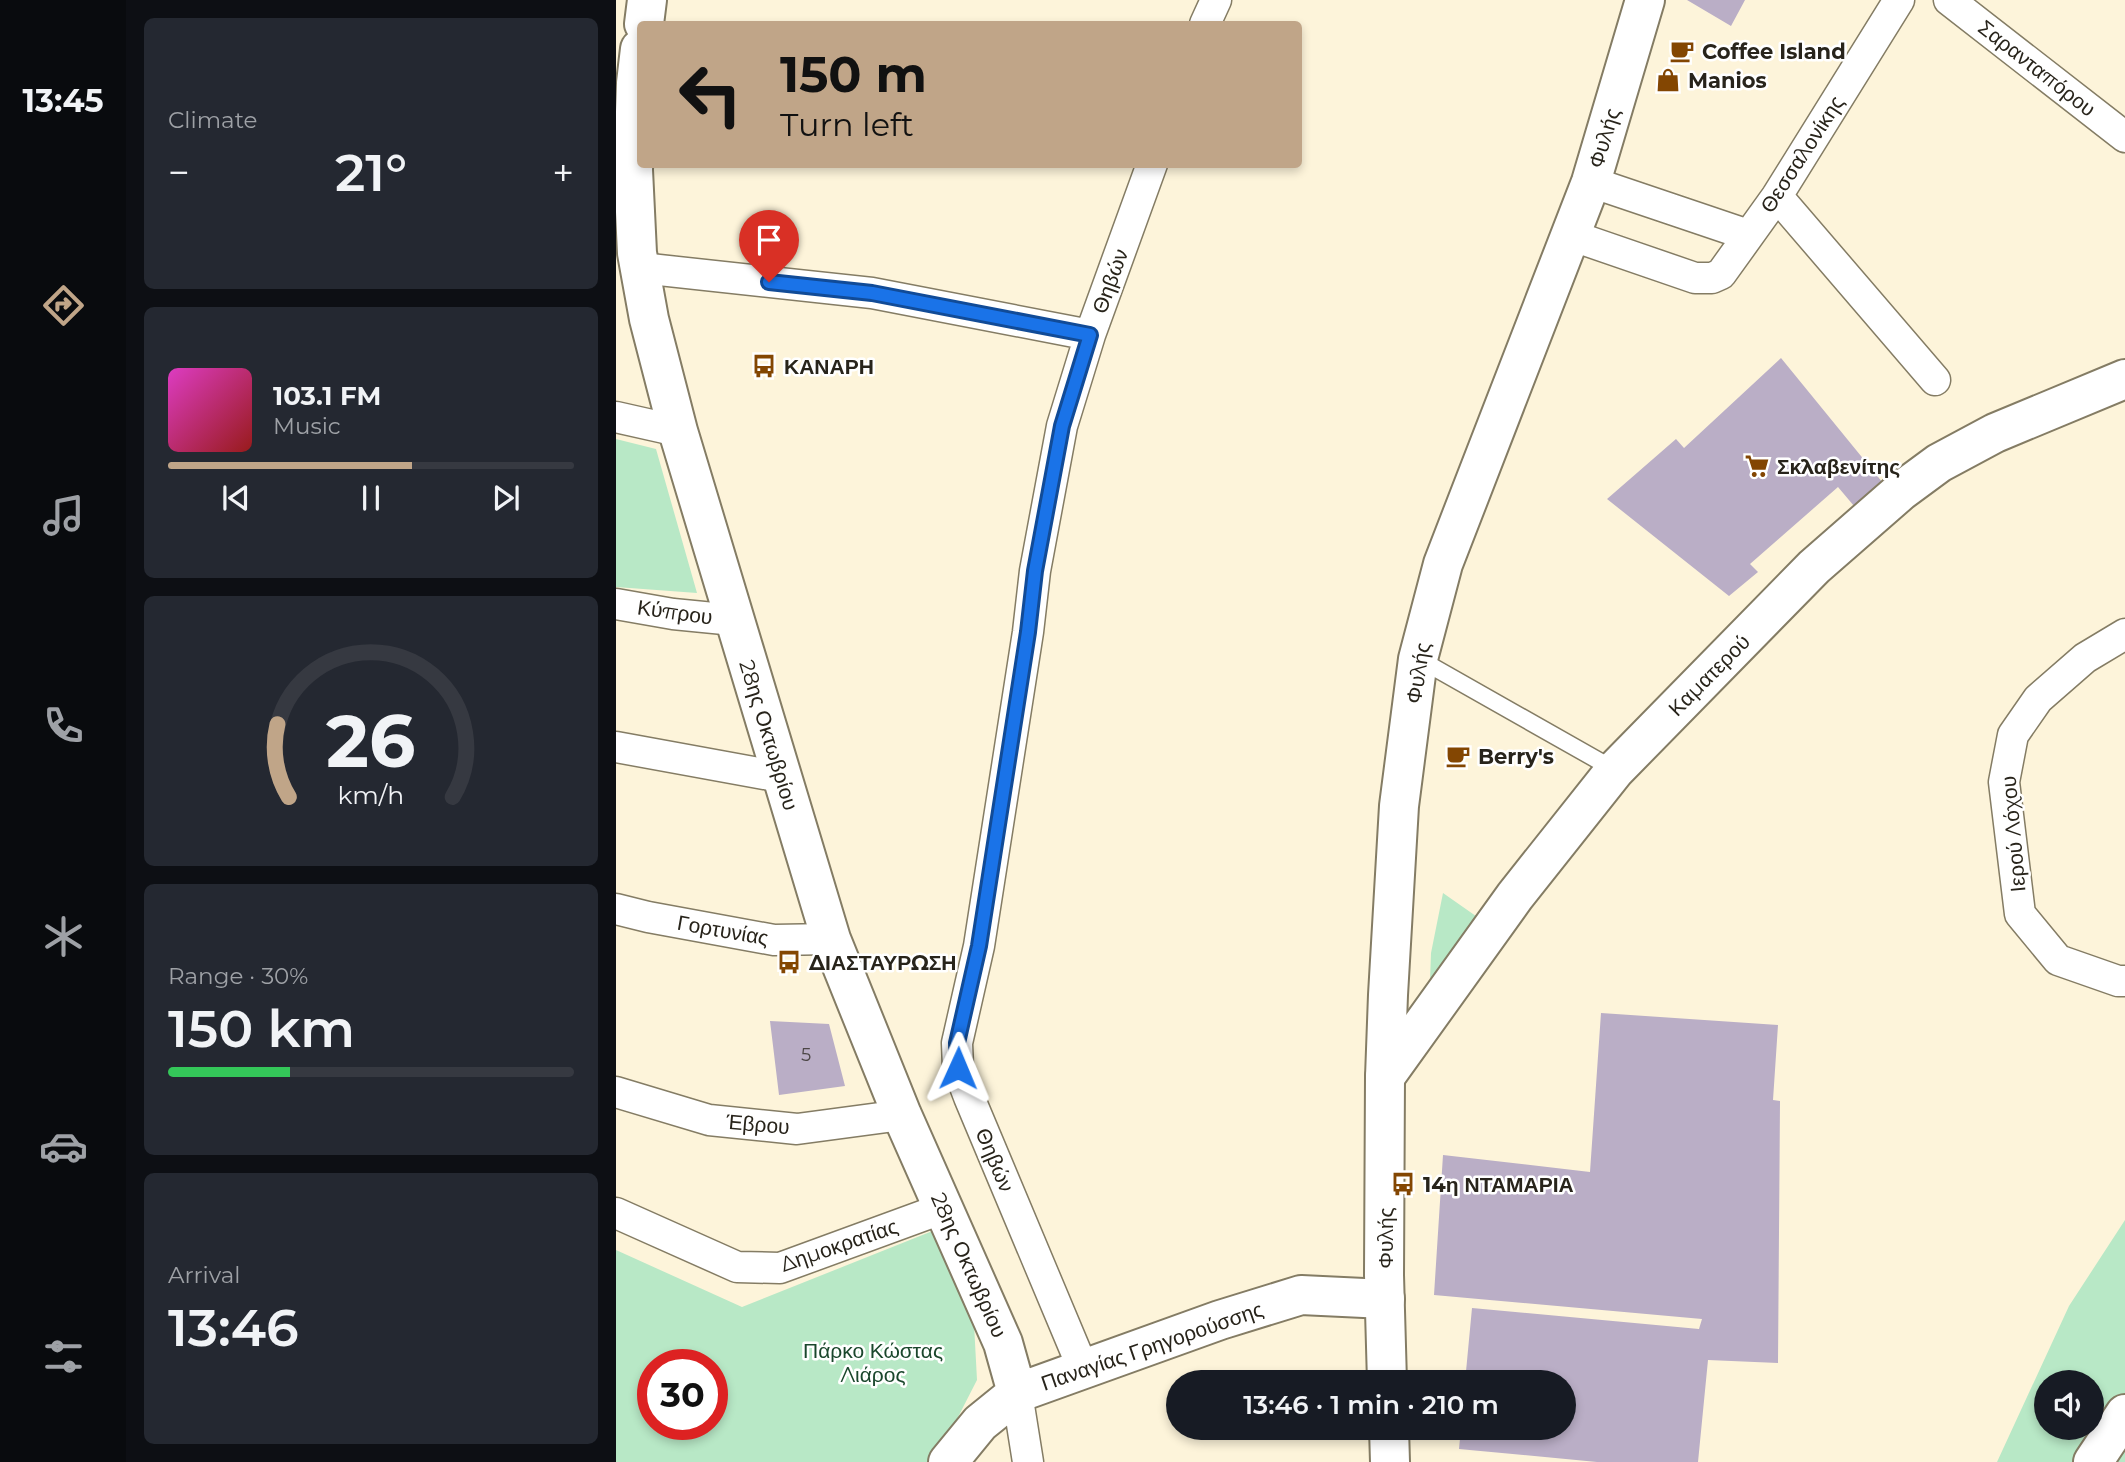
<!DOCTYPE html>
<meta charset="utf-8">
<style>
body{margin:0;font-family:Montserrat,sans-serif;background:#242831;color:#f1f3f6;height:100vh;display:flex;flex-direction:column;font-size:26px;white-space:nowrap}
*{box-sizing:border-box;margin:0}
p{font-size:23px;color:#9ea1a6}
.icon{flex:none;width:38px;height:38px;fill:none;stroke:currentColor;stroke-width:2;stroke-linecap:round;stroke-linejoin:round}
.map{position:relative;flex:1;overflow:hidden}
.details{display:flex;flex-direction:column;gap:18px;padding:18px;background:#0d0f14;width:490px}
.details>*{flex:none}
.hud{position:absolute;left:21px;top:21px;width:665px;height:147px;border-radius:7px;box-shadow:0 4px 10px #0003;background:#c0a588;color:#111;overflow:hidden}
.tools{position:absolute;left:1418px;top:1370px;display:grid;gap:14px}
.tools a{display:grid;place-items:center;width:70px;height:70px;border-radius:50%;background:#171b24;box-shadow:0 4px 10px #0003;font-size:35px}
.speed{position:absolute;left:21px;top:1349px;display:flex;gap:14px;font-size:35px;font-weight:700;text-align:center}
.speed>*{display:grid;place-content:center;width:91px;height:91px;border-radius:50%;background:#171b24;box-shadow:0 4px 10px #0003;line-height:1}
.speed .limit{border:10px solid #d22;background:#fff;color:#111}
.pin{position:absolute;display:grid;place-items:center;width:60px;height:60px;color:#fff;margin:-72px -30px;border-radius:50% 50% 50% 0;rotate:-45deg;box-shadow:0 0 7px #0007}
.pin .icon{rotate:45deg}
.me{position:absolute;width:77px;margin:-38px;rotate:1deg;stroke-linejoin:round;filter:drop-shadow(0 0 5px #0008)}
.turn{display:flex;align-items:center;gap:24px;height:147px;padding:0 28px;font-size:32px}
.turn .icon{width:91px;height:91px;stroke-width:2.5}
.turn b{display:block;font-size:49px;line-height:60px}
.big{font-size:52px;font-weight:600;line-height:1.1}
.details .card{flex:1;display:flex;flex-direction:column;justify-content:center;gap:10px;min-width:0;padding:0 24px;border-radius:10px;background:#242831}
.details .dial{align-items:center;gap:0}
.dial svg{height:182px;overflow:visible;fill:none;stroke:#363941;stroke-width:7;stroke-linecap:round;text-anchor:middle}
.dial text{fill:#f1f3f6;stroke:none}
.song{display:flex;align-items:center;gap:21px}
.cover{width:84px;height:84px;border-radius:10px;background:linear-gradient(135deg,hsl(310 70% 55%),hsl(0 70% 35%))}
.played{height:7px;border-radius:4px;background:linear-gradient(90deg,#c0a588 60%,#363941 60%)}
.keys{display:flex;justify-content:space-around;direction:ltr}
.heat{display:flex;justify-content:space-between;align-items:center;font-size:38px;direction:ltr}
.charge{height:10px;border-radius:5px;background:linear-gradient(90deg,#34c759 30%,#363941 0)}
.trip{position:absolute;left:550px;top:1370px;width:410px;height:70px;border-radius:35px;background:#171b24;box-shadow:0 4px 10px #0003;font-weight:600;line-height:70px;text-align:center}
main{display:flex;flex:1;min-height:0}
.tab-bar{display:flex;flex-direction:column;width:126px;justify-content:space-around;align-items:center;background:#090b0e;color:#9ea1a6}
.tab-bar .icon{width:49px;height:49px}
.tab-bar .current{color:#c0a588}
.tab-bar b{font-size:32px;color:#f1f3f6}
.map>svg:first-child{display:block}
.green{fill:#b8e8c6;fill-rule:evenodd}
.building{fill:#baaec6}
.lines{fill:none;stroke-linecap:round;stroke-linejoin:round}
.service-casing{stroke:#847c64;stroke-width:19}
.minor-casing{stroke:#847c64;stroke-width:33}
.tertiary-casing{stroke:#847c64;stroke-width:42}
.primary-casing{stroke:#847c64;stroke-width:42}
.service{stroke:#fff;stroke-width:16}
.minor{stroke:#fff;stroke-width:30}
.tertiary{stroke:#fff;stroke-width:38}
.primary{stroke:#fff;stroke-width:38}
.route-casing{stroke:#114b97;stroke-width:18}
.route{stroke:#1a73e8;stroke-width:12}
.labels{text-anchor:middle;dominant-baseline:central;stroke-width:5;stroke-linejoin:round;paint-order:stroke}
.number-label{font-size:18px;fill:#4c4646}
.poi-label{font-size:21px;font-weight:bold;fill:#28241b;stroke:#fff;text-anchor:start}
.street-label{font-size:21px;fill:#28241b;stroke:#fff}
.park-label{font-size:21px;fill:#1a472c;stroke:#fff}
</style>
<main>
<nav class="tab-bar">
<b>13:45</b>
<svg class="icon current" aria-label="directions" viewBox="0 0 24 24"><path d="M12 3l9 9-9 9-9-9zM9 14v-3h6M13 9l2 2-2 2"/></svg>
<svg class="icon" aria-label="music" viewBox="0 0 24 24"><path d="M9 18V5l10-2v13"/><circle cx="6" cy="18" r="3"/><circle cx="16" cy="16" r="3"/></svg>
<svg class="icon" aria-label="phone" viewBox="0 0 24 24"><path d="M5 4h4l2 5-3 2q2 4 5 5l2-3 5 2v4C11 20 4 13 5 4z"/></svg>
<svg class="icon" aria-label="climate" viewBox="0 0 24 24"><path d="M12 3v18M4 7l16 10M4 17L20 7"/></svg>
<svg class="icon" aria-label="car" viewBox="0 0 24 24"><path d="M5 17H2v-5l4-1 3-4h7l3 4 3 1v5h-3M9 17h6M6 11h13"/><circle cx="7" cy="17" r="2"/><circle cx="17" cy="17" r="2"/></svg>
<svg class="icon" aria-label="filters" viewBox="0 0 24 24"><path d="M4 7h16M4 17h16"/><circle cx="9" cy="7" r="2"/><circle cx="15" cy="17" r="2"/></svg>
</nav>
<section class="details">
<div class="card"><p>Climate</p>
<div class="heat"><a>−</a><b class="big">21°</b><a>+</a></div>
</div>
<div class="card">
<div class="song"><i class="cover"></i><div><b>103.1 FM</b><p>Music</p></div></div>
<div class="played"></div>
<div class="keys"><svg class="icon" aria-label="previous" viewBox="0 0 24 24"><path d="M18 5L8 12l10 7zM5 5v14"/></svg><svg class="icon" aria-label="pause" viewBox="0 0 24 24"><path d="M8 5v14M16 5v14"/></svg><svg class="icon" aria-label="next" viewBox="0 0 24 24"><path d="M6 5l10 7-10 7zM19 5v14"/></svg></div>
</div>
<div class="card dial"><svg viewBox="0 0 100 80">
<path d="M14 69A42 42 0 1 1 86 69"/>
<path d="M14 69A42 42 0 0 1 9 37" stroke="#c0a588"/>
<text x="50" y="56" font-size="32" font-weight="700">26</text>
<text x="50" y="72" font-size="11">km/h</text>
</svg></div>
<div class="card"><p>Range · 30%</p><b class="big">150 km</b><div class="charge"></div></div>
<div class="card"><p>Arrival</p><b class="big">13:46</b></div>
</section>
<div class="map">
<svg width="1509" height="1462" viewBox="0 0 1509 1462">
<rect width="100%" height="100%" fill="#fdf4da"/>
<path class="green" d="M 0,439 L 40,449 L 81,593 L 0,587 Z
M 827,893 L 867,921 L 832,969 L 823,966 L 814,981 L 815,953 Z
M 1509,1220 L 1509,1462 L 1381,1462 L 1453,1306 ZM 1430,1382 L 1475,1382 L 1475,1428 L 1430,1428 Z
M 319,1230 L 357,1305 L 361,1380 L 340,1421 L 312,1462 L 0,1462 L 0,1250 L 126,1307 ZM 37,1365 L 96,1365 L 96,1424 L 37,1424 Z"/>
<path class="building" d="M 1071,0 L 1129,0 L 1115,26 Z
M 1165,358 L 1267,483 L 1238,506 L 1222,487 L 1134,564 L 1142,572 L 1113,596 L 991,499 L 1060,439 L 1068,448 Z
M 985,1013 L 1162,1025 L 1157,1100 L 1164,1101 L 1162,1363 L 1092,1360 L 1082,1462 L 981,1462 L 843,1449 L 845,1428 L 947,1428 L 947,1382 L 849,1382 L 856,1308 L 1083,1329 L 1086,1319 L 818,1295 L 827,1155 L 974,1172 Z
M 154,1021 L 213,1024 L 229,1086 L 163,1095 Z"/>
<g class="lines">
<g class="service-casing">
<path id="service" d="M 803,659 L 999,770"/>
</g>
<g class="minor-casing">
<path id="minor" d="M 1333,0 L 1509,137
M 589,24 L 600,0
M 975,182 L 1132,235
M 1161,196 L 1319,380
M 954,235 L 1079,278 L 1096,278 L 1105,274 L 1161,196 L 1283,0
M 25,268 L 256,293 L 474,335
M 0,417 L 62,431
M 0,604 L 57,614 L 118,620
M 1509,634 L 1469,658 L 1422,699 L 1397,735 L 1388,782 L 1404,914 L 1442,960 L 1502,981 L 1509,981
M 0,747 L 165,777
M 0,909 L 32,917 L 158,940 L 215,939
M 0,1092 L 93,1120 L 181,1129 L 286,1115
M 0,1213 L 121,1267 L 164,1268 L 328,1208
M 468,1371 L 353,1097 L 342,1068 L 341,1043 L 363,946 L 412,632 L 419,571 L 446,426 L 474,335 L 536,164
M 401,1393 L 412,1462"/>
</g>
<g class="tertiary-casing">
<path id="tertiary" d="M 28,24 L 31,0
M 24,49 L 20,83 L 17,170 L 21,253 L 33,319 L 62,431 L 215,939 L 286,1115 L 387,1343 L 401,1393
M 769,1077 L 899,896 L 999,770 L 1198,567 L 1285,491 L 1323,463 L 1379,433 L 1509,379
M 332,1462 L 364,1423 L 401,1393 L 604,1320 L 685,1295 L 769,1299
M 1477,1462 L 1509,1414"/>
</g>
<g class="primary-casing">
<path id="primary" d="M 771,1382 L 768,1275 L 769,1077 L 772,995 L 783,806 L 802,659 L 827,564 L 975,182 L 1029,0
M 773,1428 L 774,1462"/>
</g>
<use href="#service" class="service"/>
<use href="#minor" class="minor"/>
<use href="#tertiary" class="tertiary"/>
<use href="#primary" class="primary"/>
</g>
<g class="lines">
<g class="route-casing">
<path id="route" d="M 153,282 L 256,293 L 474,335 L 446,426 L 419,571 L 412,632 L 363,946 L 341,1043 L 342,1068"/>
</g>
<use href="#route" class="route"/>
</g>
<defs>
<g id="cafe-bare" transform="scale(1.89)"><path d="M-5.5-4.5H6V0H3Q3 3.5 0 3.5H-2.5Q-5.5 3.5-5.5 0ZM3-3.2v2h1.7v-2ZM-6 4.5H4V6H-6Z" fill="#834602" stroke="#fff" stroke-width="2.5" paint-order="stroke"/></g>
<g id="shop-bare" transform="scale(1.89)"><path d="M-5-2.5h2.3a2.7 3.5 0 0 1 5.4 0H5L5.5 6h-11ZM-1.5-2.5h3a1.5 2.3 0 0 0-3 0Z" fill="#834602" stroke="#fff" stroke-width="2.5" paint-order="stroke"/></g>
<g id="bus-bare" transform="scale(1.89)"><path d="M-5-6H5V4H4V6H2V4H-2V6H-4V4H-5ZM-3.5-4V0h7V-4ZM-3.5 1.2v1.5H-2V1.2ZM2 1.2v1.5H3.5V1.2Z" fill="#834602" stroke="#fff" stroke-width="2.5" paint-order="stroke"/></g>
<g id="supermarket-bare" transform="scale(1.89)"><path d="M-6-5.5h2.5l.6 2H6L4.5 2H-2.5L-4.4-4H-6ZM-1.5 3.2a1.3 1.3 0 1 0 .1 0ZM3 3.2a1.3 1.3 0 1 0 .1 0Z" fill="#834602" stroke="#fff" stroke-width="2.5" paint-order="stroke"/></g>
</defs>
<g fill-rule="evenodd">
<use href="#cafe-bare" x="1066" y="51"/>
<use href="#shop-bare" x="1052" y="80"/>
<use href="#bus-bare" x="148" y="366"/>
<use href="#supermarket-bare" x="1141" y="466"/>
<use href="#cafe-bare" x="842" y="756"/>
<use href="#bus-bare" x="173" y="962"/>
<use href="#bus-bare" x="787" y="1184"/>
</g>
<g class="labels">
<g class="number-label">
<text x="190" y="1055">5</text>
</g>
<g class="poi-label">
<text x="1086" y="51">Coffee Island</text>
<text x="1072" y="80">Manios</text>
<text x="168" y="366">ΚΑΝΑΡΗ</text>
<text x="1161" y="466">Σκλαβενίτης</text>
<text x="862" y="756">Berry's</text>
<text x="193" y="962">ΔΙΑΣΤΑΥΡΩΣΗ</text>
<text x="807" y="1184">14η ΝΤΑΜΑΡΙΑ</text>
</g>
<g class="street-label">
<text transform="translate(1421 68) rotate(38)">Σαρανταπόρου</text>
<text transform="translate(988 138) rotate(-73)">Φυλής</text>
<text transform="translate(1186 154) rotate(-57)">Θεσσαλονίκης</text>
<text transform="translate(494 281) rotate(-70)">Θηβών</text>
<text transform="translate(59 612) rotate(8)">Κύπρου</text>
<text transform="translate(802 673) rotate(-81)">Φυλής</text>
<text transform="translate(1093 675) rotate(-45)">Καματερού</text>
<text transform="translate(153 735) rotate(73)">28ης Οκτωβρίου</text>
<text transform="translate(1397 834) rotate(-95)">Ιερού Λόχου</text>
<text transform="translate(107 930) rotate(10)">Γορτυνίας</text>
<text transform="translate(142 1124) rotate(5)">Έβρου</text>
<text transform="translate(379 1160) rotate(67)">Θηβών</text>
<text transform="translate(769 1238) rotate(-90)">Φυλής</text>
<text transform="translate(223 1245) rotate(-19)">Δημοκρατίας</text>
<text transform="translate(353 1265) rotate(66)">28ης Οκτωβρίου</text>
<text transform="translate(536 1346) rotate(-19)">Παναγίας Γρηγορούσσης</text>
</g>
<g class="park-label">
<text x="257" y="1350">Πάρκο Κώστας<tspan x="257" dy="24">Λιάρος</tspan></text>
</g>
</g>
</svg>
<div class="tools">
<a><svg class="icon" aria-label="sound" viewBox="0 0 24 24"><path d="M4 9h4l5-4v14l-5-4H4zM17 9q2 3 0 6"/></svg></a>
</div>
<div class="speed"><div class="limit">30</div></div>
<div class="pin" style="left:153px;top:282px;background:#d93025"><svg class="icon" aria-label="arrive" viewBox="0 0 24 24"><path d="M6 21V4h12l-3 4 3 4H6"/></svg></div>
<svg class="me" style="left:342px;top:1068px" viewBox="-20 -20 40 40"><path d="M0-17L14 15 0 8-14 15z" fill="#1a73e8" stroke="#fff" stroke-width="4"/></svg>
<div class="trip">13:46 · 1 min · 210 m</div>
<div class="hud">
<div class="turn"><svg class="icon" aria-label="left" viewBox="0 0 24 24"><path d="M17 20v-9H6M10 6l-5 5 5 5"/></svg><div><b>150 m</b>Turn left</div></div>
</div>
</div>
</main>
